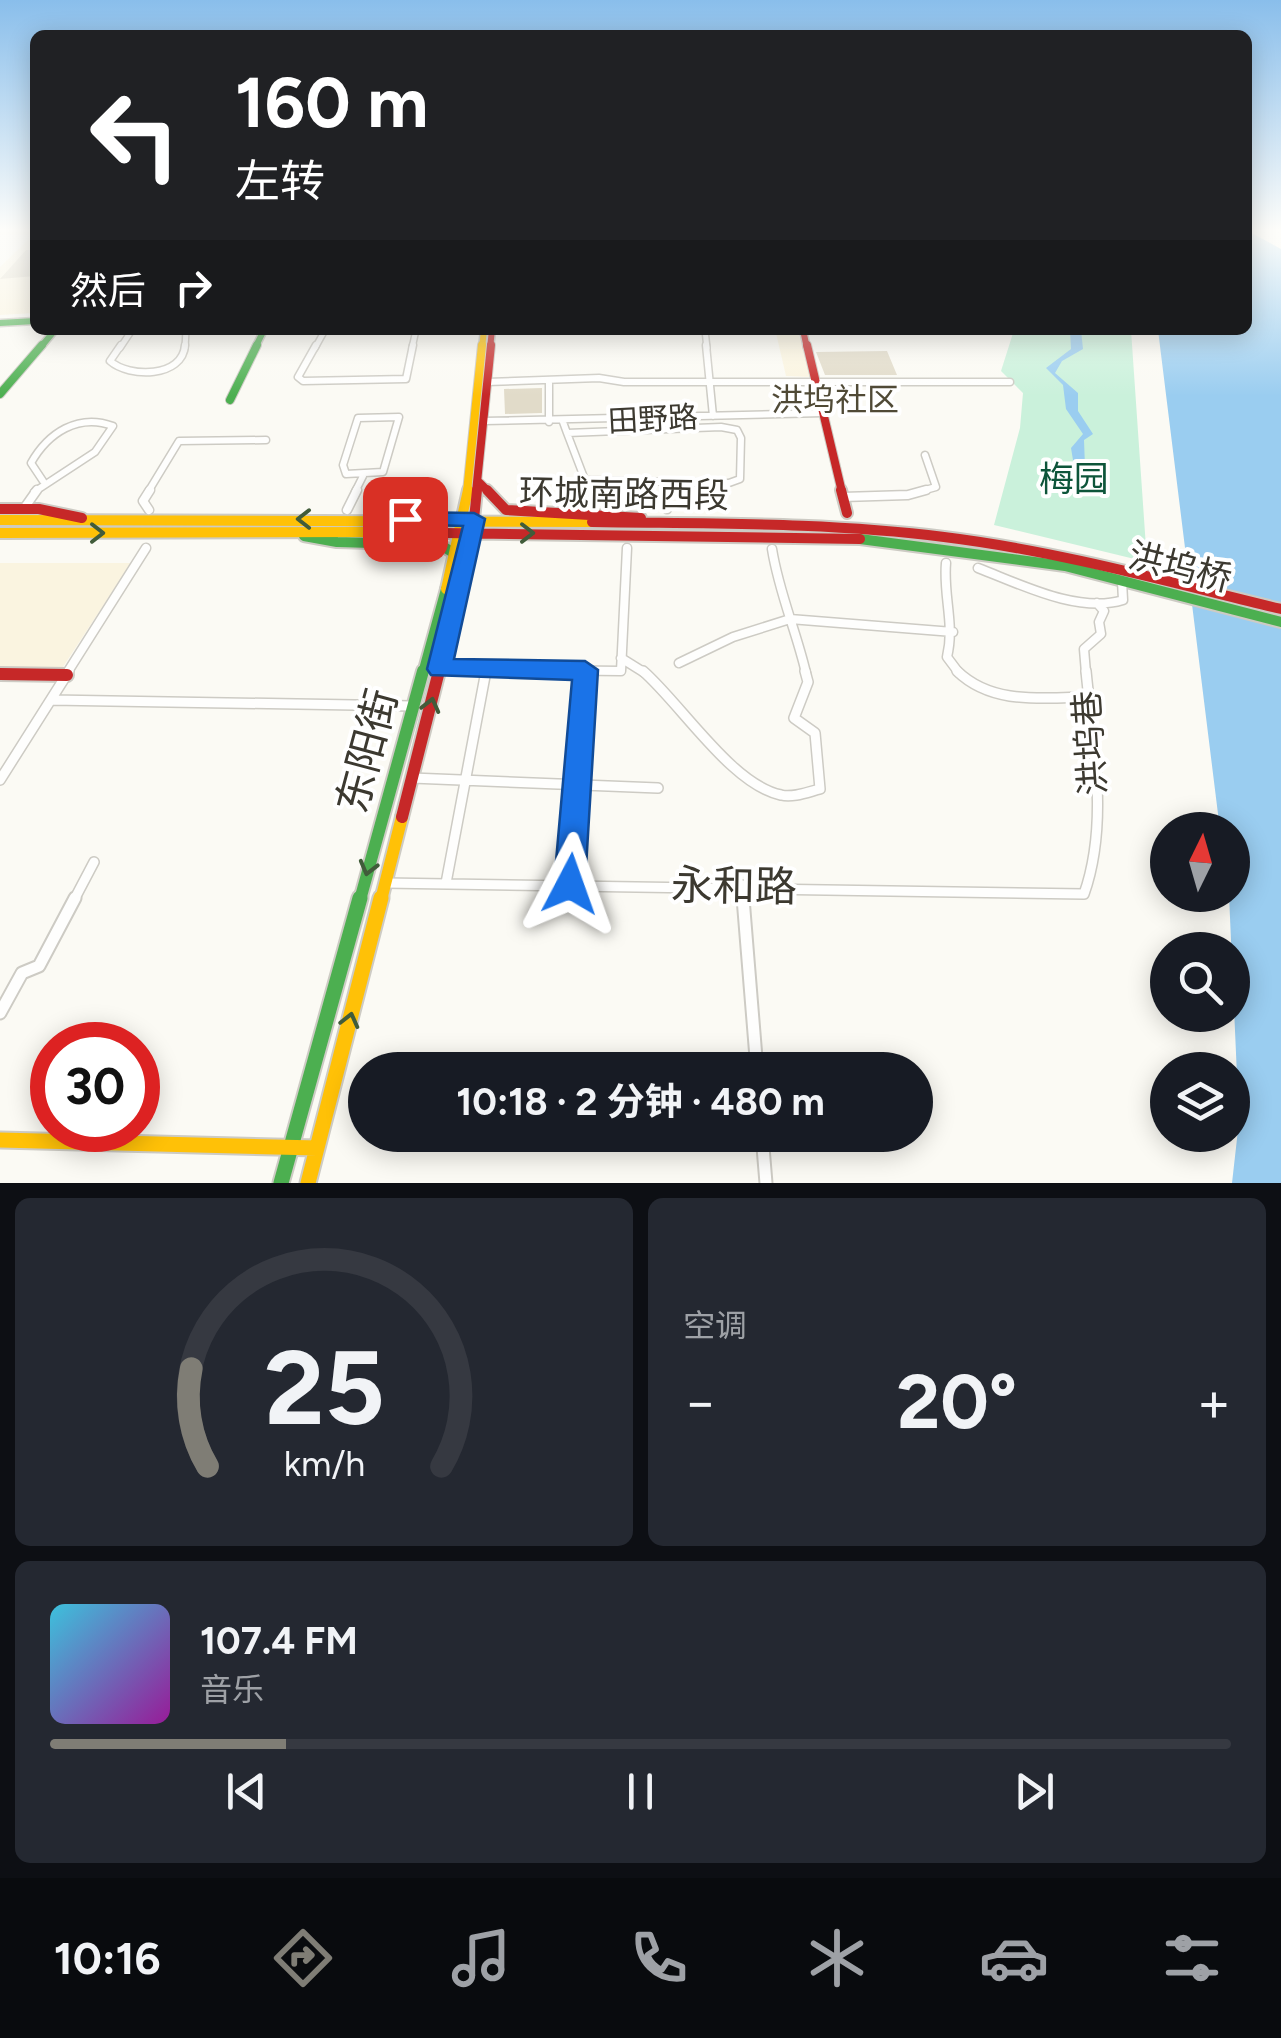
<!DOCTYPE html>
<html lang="zh">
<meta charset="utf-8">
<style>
body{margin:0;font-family:Figtree,"Noto Sans SC",sans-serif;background:#242831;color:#f1f3f6;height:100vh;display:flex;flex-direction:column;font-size:38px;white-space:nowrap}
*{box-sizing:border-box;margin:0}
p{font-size:32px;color:#9ea1a6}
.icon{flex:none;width:55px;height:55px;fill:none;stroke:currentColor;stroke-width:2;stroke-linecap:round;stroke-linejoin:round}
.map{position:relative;height:1183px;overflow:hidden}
.details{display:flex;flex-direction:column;gap:15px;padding:15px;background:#0d0f14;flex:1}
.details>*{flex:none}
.guide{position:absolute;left:30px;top:30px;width:1222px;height:305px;border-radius:15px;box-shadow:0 5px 25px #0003;background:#202124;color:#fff;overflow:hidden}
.needle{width:65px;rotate:5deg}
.tools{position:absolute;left:1150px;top:812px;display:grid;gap:20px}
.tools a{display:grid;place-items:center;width:100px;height:100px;border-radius:50%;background:#171b24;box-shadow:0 5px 25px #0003;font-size:50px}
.speed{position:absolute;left:30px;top:1022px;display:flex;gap:20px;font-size:50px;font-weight:700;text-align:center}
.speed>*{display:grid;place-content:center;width:130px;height:130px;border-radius:50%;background:#171b24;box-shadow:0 5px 25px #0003;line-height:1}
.speed .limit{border:15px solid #d22;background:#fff;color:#111}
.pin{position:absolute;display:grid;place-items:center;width:85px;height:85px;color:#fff;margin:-42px;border-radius:20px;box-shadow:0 5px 15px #0006}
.me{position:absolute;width:110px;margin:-55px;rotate:4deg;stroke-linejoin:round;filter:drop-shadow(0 0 8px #0008)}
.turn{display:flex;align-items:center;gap:35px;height:210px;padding:0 40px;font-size:45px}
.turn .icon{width:130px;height:130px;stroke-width:2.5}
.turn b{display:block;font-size:70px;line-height:85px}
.then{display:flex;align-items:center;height:95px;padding:0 40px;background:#0003;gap:20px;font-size:38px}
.big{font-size:75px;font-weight:700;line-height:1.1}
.details .tile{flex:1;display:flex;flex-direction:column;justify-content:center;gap:15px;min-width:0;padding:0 35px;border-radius:15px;background:#242831}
.details .dial{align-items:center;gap:0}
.dial svg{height:260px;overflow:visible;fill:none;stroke:#363941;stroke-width:7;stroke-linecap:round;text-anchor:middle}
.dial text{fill:#f1f3f6;stroke:none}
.song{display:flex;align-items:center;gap:30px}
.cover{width:120px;height:120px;border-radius:15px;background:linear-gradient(135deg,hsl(190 70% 55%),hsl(300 70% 35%))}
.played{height:10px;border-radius:5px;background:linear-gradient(90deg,#7f7d75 20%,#363941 20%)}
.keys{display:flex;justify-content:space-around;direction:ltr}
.heat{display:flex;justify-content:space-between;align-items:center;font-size:55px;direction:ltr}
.details .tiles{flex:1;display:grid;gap:15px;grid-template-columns:1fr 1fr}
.tile:last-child{grid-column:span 2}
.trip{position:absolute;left:348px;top:1052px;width:585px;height:100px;border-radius:50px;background:#171b24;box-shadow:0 5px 25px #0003;font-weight:700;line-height:100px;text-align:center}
.menu{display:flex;height:160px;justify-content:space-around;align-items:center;background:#090b0e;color:#9ea1a6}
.menu .icon{width:70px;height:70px}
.menu .active{color:#7f7d75}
.menu b{font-size:45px;color:#f1f3f6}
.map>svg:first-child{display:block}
.built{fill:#faf4e0}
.green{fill:#caf1db}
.water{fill:#9acdf0}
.building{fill:#e1dbc9}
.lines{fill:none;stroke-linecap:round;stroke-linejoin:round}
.street-far4-casing{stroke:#cdcbc4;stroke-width:8}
.street-far3-casing{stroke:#cdcbc4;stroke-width:9}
.street-far2-casing{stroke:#cdcbc4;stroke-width:11}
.street-far1-casing{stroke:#cdcbc4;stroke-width:12}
.street-casing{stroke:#cdcbc4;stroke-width:15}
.fast-far4-casing{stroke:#cdcbc4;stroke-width:9}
.fast-far3-casing{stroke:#cdcbc4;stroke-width:10}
.fast-far2-casing{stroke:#cdcbc4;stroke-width:14}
.fast-far1-casing{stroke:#cdcbc4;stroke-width:16}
.fast-casing{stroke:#cdcbc4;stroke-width:19}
.slow-far4-casing{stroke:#cdcbc4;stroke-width:9}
.slow-far3-casing{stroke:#cdcbc4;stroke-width:10}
.slow-far2-casing{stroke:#cdcbc4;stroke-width:14}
.slow-far1-casing{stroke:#cdcbc4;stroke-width:16}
.slow-casing{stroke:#cdcbc4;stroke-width:19}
.jam-far3-casing{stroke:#cdcbc4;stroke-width:9}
.jam-far2-casing{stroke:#cdcbc4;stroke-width:10}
.jam-far1-casing{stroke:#cdcbc4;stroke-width:14}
.jam-casing{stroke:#cdcbc4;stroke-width:16}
.street-far4{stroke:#fefefd;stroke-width:5}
.street-far3{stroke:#fefefd;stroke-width:6}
.street-far2{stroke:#fefefd;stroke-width:8}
.street-far1{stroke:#fefefd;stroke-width:9}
.street{stroke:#fefefd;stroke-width:11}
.fast-far4{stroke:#4caf50;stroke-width:6}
.fast-far3{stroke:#4caf50;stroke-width:8}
.fast-far2{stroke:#4caf50;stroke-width:10}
.fast-far1{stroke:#4caf50;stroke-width:12}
.fast{stroke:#4caf50;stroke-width:15}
.slow-far4{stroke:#ffc107;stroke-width:6}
.slow-far3{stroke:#ffc107;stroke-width:8}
.slow-far2{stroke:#ffc107;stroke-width:10}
.slow-far1{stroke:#ffc107;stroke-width:12}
.slow{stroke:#ffc107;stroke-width:15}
.jam-far3{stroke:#c62828;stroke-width:6}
.jam-far2{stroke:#c62828;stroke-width:8}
.jam-far1{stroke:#c62828;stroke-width:10}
.jam{stroke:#c62828;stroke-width:12}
.oneway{stroke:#415c3a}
.route{fill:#1a73e8;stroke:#114b97;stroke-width:2.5}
.labels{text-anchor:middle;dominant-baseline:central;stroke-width:8;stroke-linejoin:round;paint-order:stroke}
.far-street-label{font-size:30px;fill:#3c3930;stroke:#fff}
.far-quarter-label{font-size:32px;fill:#504a36;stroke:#fff}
.park-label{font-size:35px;fill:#0d553a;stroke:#fff}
.street-label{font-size:35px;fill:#3c3930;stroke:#fff}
.near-street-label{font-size:42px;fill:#3c3930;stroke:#fff}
</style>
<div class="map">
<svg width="1281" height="1183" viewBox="0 0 1281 1183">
<rect width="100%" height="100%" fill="#fbfaf4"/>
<path class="built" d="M 0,231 L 35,231 L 35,313 L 0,315 L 0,267 L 33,235 L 0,235 Z
M 798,332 L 811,377 L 786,376 L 776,333 Z
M 0,563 L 131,563 L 61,670 L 0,669 Z"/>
<path class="green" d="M 1014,330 L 1131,330 L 1147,562 L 994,525 L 1020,428 L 1023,393 L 1001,371 Z"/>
<path class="water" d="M 1248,231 L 1281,249 L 1281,1183 L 1232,1183 L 1239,1121 L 1229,895 L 1232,895 L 1232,830 L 1220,830 L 1158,330 L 1248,330 Z
M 1070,330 L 1081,330 L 1083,349 L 1062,361 L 1055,373 L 1078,393 L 1078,411 L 1093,434 L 1084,440 L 1085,467 L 1074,466 L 1071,448 L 1083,434 L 1066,409 L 1063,385 L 1046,368 L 1071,349 Z"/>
<path class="building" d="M 26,250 L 35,250 L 35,276 L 0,279 Z
M 887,351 L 897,375 L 825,375 L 816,352 Z
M 542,388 L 542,413 L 505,414 L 504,389 Z"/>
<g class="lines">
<g class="street-far4-casing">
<path id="street-far4" d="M 705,330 L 707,348
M 120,348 L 132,330
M 185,348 L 186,330
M 315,348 L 325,330
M 412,348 L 416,330"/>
</g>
<g class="street-far3-casing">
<path id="street-far3" d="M 121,345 L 110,361 C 129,378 183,378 185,345
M 316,345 L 298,377 L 303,381 L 406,379 L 413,345
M 706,345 L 713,416
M 549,380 L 549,422
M 487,382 L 599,378 L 624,382 L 1010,382
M 399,417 L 383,472 L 346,474 L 343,465 L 358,418 Z
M 484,421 L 823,413
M 563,422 L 567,433
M 721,427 L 737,430 L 741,438 L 740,479 L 729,483 L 585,480 L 567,433 Z
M 667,482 L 667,492
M 34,492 L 95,452 L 113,426 C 78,413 48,433 31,463 L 43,481
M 148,492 L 179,441 L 266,440
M 355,492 L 363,476
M 918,492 L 936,487 L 925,455"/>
</g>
<g class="street-far2-casing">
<path id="street-far2" d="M 667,490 L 667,509
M 843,497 L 908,495 L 926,490
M 30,508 L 25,507 L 37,490
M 149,510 L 143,501 L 150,490
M 347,510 L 357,490
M 772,549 C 779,593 796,630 806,673
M 946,563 C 943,596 955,624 947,657 L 959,673
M 978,568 C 1020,584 1078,614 1123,600 L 1122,581
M 621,658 L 645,673
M 679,663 L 733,637 L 790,619 L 953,632
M 440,669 L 621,671 L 627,548
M 67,673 L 146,548
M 485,673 L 486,669
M 1086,673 L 1084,649 L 1101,634 L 1099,622 L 1104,611 L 1097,603"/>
</g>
<g class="street-far1-casing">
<path id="street-far1" d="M 643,671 C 681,704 732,785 781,795 C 793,798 808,792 820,789 L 815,733 L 794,718 L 808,682 L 805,671
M 957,671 C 992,705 1042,698 1087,697
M 52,700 L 412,706
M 412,778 L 658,788
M 0,780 L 69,671
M 385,883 L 1084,894 C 1109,823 1093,744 1086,671
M 446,883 L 486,671
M 570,884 L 585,671
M 742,885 L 743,900
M 74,900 L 94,862"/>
</g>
<g class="street-casing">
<path id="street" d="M 743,898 L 757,1070
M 0,1013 L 22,973 L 39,966 L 75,898
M 762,1135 L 766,1183"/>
</g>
<g class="fast-far4-casing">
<path id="fast-far4" d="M 0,323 L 35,321
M 40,348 L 55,330
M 255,348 L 264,330"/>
</g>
<g class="fast-far3-casing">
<path id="fast-far3" d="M 0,394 L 42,345
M 230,400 L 257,345"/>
</g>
<g class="fast-far2-casing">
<path id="fast-far2" d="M 304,536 L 337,542 L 441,545 L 455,554
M 860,539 L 1065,566 L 1281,622
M 423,673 L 446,589"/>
</g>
<g class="fast-far1-casing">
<path id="fast-far1" d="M 360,900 L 423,671"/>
</g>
<g class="fast-casing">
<path id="fast" d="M 281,1183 L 360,898"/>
</g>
<g class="slow-far4-casing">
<path id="slow-far4" d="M 482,348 L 484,330"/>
</g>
<g class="slow-far3-casing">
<path id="slow-far3" d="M 467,492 L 482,345"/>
</g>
<g class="slow-far2-casing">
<path id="slow-far2" d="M 0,520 L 592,522
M 0,533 L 378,532
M 446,589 L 468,490"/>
</g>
<g class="slow-far1-casing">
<path id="slow-far1" d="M 381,900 L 402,817"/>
</g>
<g class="slow-casing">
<path id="slow" d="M 0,1140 L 317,1148
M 308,1183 L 381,898"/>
</g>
<g class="jam-far3-casing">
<path id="jam-far3" d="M 803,330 L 807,348
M 490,348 L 492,330"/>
</g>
<g class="jam-far2-casing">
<path id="jam-far2" d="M 807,345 L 842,492
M 480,483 L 489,492
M 476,492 L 491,345"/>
</g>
<g class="jam-far1-casing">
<path id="jam-far1" d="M 487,490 L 506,510 L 641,518
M 841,490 L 847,513
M 0,509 L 39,509 L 82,518
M 592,522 C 709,524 827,522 944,537 C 1058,551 1169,582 1281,609
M 378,532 L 860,539
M 439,673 L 471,548 L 477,490"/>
</g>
<g class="jam-casing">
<path id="jam" d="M 0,674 L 67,675
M 402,817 L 439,671"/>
</g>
<use href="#street-far4" class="street-far4"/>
<use href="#street-far3" class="street-far3"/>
<use href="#street-far2" class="street-far2"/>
<use href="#street-far1" class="street-far1"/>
<use href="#street" class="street"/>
<use href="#fast-far4" class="fast-far4"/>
<use href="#fast-far3" class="fast-far3"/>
<use href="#fast-far2" class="fast-far2"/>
<use href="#fast-far1" class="fast-far1"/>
<use href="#fast" class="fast"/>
<use href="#slow-far4" class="slow-far4"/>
<use href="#slow-far3" class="slow-far3"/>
<use href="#slow-far2" class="slow-far2"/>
<use href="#slow-far1" class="slow-far1"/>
<use href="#slow" class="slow"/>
<use href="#jam-far3" class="jam-far3"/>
<use href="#jam-far2" class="jam-far2"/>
<use href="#jam-far1" class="jam-far1"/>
<use href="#jam" class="jam"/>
</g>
<defs><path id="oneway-chevron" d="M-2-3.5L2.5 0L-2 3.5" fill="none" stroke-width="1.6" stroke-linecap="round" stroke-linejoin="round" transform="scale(2.5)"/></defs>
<g class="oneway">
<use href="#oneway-chevron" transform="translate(304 519) rotate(180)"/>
<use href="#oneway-chevron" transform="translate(97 533)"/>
<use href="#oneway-chevron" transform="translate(527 533)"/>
<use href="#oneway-chevron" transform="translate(431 705) rotate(-76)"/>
<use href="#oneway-chevron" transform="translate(368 868) rotate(105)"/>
<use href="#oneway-chevron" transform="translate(350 1020) rotate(-76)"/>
</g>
<linearGradient id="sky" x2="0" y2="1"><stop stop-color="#89beeb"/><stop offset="0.58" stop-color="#fdfdfa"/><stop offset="1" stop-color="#fdfdfa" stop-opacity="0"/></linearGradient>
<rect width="1281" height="396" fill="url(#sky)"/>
<path class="route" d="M 405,512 L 474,513 L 485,519 L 454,659 L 585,661 L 598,670 L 585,884 L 581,894 L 570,899 L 559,894 L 554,884 L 572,680 L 431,675 L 427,669 L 463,526 L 397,524 L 394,519 Z"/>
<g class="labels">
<g class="far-street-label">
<text transform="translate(653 419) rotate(-3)">田野路</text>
</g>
<g class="far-quarter-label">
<text x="835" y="400">洪坞社区</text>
</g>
<g class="park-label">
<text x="1074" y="479">梅园</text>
</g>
<g class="street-label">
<text transform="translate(624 494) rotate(1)">环城南路西段</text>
<text transform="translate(1180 567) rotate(14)">洪坞桥</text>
<text transform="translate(1090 743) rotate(-94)">洪坞巷</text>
</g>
<g class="near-street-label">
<text transform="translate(367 751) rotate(-75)">东阳街</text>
<text transform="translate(734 886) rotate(1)">永和路</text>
</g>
</g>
</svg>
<div class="tools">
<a><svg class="needle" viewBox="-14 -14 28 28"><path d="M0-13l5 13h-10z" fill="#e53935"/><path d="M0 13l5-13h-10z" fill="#9ea1a6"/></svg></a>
<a><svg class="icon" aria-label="search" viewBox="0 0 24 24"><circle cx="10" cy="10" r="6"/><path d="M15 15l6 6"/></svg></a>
<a><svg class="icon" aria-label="layers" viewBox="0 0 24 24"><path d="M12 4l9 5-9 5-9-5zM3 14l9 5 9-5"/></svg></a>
</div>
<div class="speed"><div class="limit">30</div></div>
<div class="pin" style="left:405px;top:519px;background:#d93025"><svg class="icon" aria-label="arrive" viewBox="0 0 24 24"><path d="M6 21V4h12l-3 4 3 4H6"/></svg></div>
<svg class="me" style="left:570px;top:884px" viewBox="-20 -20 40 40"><path d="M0-17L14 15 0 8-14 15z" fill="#1a73e8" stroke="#fff" stroke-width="4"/></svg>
<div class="trip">10:18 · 2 分钟 · 480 m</div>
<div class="guide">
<div class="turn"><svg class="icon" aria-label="left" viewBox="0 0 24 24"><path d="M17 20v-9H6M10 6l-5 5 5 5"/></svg><div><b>160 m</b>左转</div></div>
<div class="then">然后<svg class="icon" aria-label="right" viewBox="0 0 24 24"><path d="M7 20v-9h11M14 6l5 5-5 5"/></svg></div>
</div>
</div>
<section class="details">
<div class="tiles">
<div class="tile dial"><svg viewBox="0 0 100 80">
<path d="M14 69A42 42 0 1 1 86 69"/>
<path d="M14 69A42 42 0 0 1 9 39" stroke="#7f7d75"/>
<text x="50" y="56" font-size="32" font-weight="700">25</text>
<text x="50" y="72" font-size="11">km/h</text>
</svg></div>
<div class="tile"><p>空调</p>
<div class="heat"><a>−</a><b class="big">20°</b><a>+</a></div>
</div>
<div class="tile">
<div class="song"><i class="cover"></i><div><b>107.4 FM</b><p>音乐</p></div></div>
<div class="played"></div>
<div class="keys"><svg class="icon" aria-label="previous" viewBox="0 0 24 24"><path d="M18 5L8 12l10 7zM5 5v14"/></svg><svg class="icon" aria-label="pause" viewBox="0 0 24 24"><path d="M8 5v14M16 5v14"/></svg><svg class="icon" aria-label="next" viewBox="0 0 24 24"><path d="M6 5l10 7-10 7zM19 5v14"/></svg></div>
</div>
</div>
</section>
<nav class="menu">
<b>10:16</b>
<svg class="icon active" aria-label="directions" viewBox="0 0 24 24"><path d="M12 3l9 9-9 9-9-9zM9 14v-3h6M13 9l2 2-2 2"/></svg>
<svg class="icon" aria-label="music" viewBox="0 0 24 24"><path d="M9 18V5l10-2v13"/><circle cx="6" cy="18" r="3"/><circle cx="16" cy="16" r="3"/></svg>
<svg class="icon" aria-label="phone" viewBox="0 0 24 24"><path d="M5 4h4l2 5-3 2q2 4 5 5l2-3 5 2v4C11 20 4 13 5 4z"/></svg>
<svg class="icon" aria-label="climate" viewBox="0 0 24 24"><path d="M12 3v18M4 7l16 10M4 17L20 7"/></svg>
<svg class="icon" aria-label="car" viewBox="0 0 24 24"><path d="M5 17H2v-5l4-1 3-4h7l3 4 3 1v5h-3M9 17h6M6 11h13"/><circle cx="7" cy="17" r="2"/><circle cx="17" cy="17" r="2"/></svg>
<svg class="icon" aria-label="filters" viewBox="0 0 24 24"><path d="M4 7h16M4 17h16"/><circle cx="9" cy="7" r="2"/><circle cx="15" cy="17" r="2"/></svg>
</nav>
